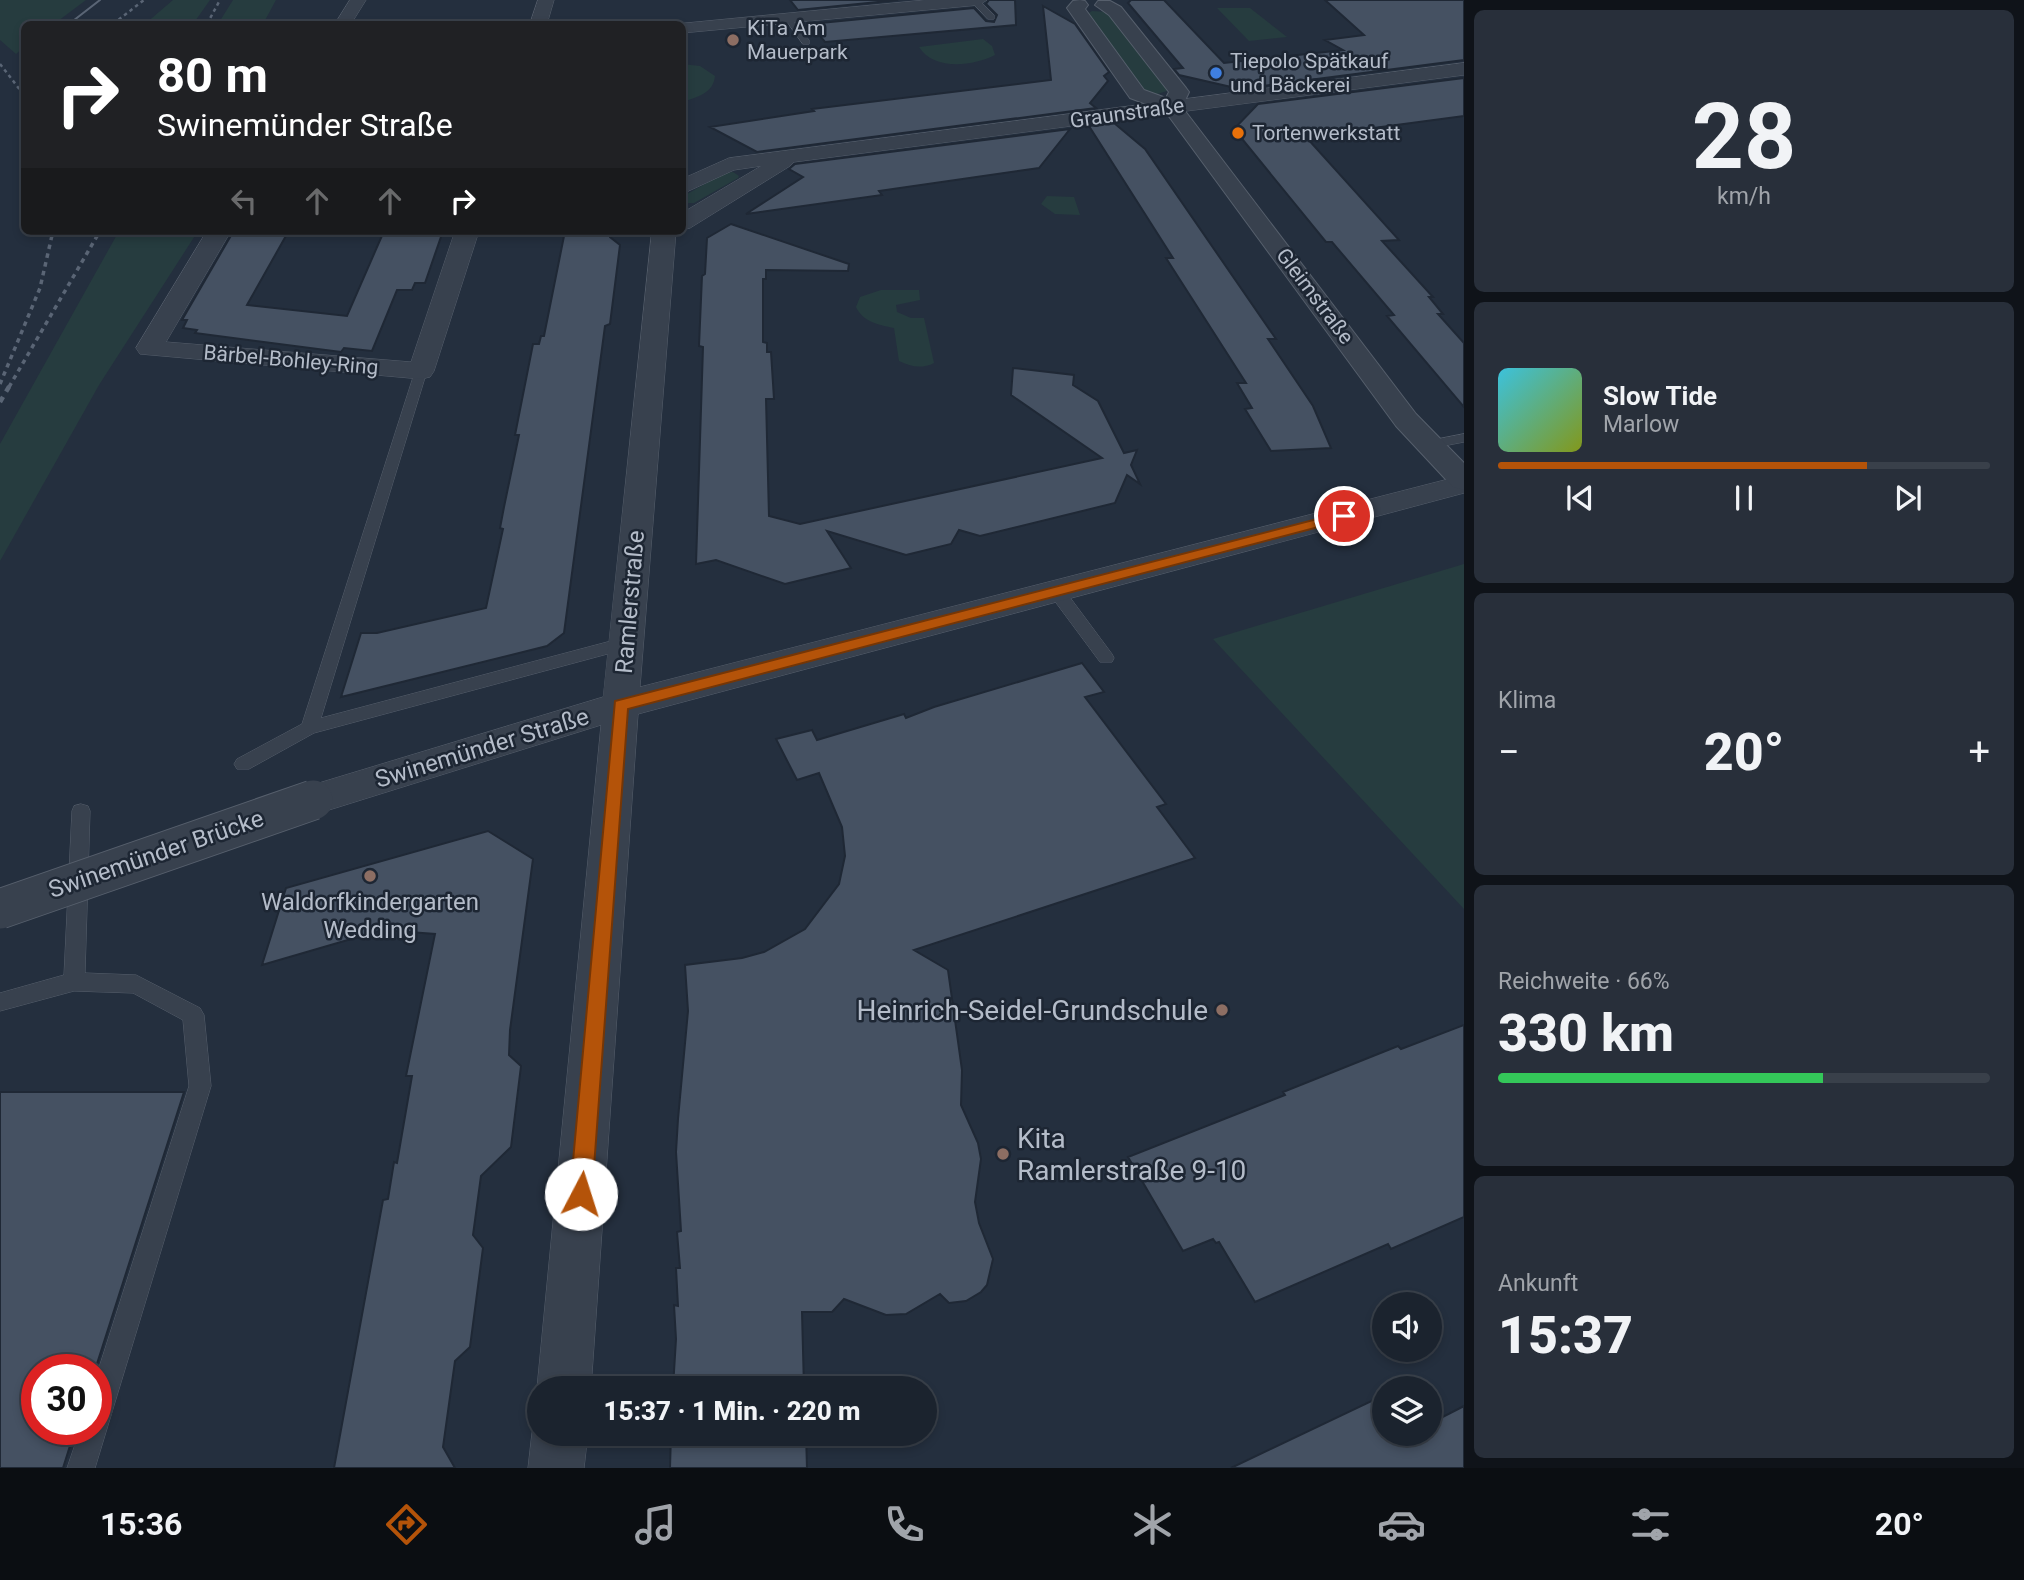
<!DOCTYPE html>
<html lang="de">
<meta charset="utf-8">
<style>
body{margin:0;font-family:Roboto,sans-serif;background:#282f3a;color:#f1f3f6;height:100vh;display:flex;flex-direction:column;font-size:26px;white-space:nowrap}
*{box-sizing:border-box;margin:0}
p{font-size:23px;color:#a0a4aa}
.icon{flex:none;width:38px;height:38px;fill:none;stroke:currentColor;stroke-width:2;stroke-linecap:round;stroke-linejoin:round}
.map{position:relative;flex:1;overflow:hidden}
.sheet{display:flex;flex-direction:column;gap:10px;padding:10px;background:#0f1319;width:560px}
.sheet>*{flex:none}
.top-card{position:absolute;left:21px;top:21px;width:665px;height:214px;border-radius:10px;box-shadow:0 4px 10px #0003,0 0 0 2px #39404a;background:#202124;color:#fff;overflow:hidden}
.fabs{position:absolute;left:1372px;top:1292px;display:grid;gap:14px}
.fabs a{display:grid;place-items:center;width:70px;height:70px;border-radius:50%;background:#1b232e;box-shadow:0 4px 10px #0003,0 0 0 2px #39404a;font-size:35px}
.speed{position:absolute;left:21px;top:1354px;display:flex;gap:14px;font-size:35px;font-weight:700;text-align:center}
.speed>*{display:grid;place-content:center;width:91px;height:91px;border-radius:50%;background:#1b232e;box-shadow:0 4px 10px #0003,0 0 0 2px #39404a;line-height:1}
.speed .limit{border:10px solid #d22;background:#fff;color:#111}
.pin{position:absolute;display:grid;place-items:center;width:60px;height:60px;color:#fff;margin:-30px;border:4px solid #fff;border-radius:50%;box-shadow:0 2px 7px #0007}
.me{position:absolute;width:77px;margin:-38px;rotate:5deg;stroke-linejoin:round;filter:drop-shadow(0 0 5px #0008)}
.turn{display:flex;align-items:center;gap:24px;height:147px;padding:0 21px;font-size:32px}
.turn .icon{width:91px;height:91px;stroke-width:2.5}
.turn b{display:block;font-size:49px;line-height:60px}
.lanes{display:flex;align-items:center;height:66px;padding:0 21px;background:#0003;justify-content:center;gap:35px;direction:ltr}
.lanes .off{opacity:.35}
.big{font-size:52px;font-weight:800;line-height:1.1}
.sheet .widget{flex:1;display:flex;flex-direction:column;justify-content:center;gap:10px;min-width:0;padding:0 24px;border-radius:10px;background:#282f3a}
.sheet .dial{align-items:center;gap:0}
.dial b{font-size:91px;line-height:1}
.song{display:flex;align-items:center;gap:21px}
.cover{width:84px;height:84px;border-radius:10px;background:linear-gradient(135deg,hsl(190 70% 55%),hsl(70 70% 35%))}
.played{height:7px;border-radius:4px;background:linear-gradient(90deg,#b45309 75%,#39404a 75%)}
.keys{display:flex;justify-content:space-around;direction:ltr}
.heat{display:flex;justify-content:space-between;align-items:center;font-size:38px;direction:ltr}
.charge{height:10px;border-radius:5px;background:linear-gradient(90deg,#34c759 66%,#39404a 0)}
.trip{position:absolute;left:527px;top:1376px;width:410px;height:70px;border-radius:35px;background:#1b232e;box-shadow:0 4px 10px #0003,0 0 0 2px #39404a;font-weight:800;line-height:70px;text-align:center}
.tab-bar{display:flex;height:112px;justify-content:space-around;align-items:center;background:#0b0e12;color:#a0a4aa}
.tab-bar .icon{width:49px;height:49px}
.tab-bar .current{color:#b45309}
.tab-bar b{font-size:32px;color:#f1f3f6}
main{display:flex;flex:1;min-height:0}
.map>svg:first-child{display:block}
.green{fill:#263c3f}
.building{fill:#455162;stroke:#1f2835;stroke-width:2}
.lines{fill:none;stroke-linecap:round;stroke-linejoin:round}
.service-casing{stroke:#565f6c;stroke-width:1}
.minor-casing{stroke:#565f6c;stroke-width:1}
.tertiary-casing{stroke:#565f6c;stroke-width:2}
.service{fill:#38414e;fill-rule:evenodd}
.minor{fill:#38414e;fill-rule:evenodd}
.tertiary{fill:#38414e;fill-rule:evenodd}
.tram{stroke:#5a6575;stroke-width:2}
.rail-far2{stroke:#5a6575;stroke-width:2.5;stroke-dasharray:3.5 3.5;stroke-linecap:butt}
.rail-far1{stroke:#5a6575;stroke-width:3.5;stroke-dasharray:4.5 4.5;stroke-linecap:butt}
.rail{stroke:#5a6575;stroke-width:4.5;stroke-dasharray:6 6;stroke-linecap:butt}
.minor-bridge-casing{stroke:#565f6c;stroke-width:41;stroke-linecap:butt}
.minor-bridge{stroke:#38414e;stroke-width:39}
.route{fill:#b45309;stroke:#753606;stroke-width:2}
.education-dot{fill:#8d6e63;stroke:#1d2633;stroke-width:2.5}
.shop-dot{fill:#3f7fe0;stroke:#1d2633;stroke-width:2.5}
.food-dot{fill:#e8710a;stroke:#1d2633;stroke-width:2.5}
.labels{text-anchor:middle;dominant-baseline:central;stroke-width:5;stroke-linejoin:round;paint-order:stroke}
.far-poi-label{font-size:21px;fill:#b4bcc9;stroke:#1d2633;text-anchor:start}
.far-street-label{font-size:21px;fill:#b4bcc9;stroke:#1d2633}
.street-label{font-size:24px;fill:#b4bcc9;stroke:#1d2633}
.poi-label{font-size:24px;fill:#b4bcc9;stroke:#1d2633}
.near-poi-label{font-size:28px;fill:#b4bcc9;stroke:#1d2633;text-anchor:end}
</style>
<main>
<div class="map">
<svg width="1464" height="1468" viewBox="0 0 1464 1468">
<rect width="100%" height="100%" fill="#242f3e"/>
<path class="green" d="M 0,0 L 86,0 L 54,24 L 24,24 L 24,47 L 16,54 L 0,40 Z
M 173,0 L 210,0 L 193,24 L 145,24 Z
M 233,0 L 276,0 L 263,24 L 218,24 Z
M 1217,8 L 1250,8 L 1287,37 L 1249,41 Z
M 1092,11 L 1108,12 L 1168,89 L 1167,91 L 1157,94 L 1143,89 L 1086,15 Z
M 983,39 L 992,46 L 995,55 C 973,66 934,71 919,47 Z
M 682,64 L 700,66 L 715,76 C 713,94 698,96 683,102 Z
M 733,172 L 739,176 L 738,178 L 694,203 L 683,203 L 682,197 L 724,173 Z
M 1047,196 L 1074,197 L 1080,215 L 1055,214 L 1041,204 Z
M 119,231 L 198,231 L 99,385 L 0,561 L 0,444 Z
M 881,290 L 919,290 L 920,300 L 896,305 L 897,312 L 911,318 L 924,318 L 934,363 C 922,369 911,367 899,361 L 894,328 C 879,325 863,322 856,307 L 860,297 Z
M 1464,564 L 1464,909 L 1213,639 Z"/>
<path class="building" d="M 790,0 L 898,0 L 798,10 Z
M 989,0 L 1015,0 L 1016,25 L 825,42 L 810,24 L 974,8 L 986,21 L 994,22 L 997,15 L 986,4 Z
M 1131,0 L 1164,0 L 1224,63 L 1343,50 L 1325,40 L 1364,35 L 1325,0 L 1464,0 L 1464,60 L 1240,89 L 1179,75 L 1174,69 L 1183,68 L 1128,3 Z
M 1043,6 L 1075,24 L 1109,72 L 1104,76 L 1108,81 L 1090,103 L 1096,108 L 757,152 L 710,127 L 814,111 L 812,109 L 1051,80 Z
M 1464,78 L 1464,116 L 1306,137 L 1399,240 L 1382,241 L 1433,297 L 1429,297 L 1443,314 L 1438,314 L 1464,343 L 1464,407 L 1387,316 L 1394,315 L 1332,242 L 1326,242 L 1234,129 L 1258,104 Z
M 1114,123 L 1145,149 L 1276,339 L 1268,339 L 1313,406 L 1331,448 L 1271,451 L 1245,409 L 1252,408 L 1237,383 L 1246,383 L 1166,258 L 1173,258 L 1089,126 Z
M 1070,129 L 1039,168 L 879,191 L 882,195 L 746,214 L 803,177 L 789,169 L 795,164 Z
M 731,224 L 849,264 L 848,271 L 766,270 L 766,279 L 763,279 L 763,342 L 767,343 L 767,352 L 771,352 L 774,399 L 766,399 L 769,516 L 800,524 L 1102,458 L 1011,395 L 1013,368 L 1074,375 L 1073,385 L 1098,401 L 1124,453 L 1137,450 L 1131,465 L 1140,484 L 1127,475 L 1115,503 L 980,536 L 959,530 L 951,544 L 906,555 L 827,531 L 851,568 L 785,584 L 716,560 L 696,564 L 703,347 L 699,346 L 702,276 L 705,274 L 707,238 Z
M 279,231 L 277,234 L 287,234 L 247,305 L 347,316 L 384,231 L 443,231 L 425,283 L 415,283 L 412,290 L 397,290 L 372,351 L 344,348 L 341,352 L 195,333 L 197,330 L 183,328 L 187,320 L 182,320 L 233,232 Z
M 565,231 L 611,231 L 610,237 L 620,245 L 610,324 L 605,326 L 564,633 L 547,646 L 341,697 L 361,633 L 377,633 L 486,608 L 503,529 L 500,528 L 504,507 L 519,435 L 515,435 L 533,344 L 539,344 L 541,336 L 544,336 Z
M 1082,663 L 1104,692 L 1085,697 L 1166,804 L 1157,807 L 1195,858 L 914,950 L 948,970 L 962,1070 L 961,1105 L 978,1143 L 981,1159 L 975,1202 L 979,1223 L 993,1259 L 987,1285 L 981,1292 L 966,1301 L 949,1303 L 940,1294 L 906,1314 L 886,1315 L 844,1299 L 832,1312 L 802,1312 L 804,1388 L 673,1388 L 676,1339 L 674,1305 L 678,1306 L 676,1268 L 680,1268 L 677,1232 L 681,1231 L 676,1152 L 678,1119 L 688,1011 L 685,965 L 742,958 L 764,952 L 805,929 L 839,884 L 845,856 L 842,827 L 819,773 L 797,780 L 776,739 L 812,730 L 817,740 L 904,714 L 906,718 L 934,707 Z
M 488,831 L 533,859 L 510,1030 L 509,1055 L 521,1066 L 511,1147 L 481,1176 L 473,1235 L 483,1248 L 470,1347 L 455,1361 L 443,1447 L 455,1468 L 334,1468 L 383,1200 L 388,1199 L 394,1162 L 397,1163 L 412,1076 L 406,1076 L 435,934 L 382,930 L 262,965 L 286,888 Z
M 1464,1025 L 1464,1217 L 1391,1249 L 1388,1244 L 1255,1302 L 1219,1242 L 1216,1243 L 1213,1239 L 1183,1251 L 1128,1157 L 1285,1095 L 1283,1092 L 1398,1046 L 1401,1049 Z
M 0,1092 L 184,1092 L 95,1370 L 37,1370 L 37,1430 L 75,1430 L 63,1468 L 0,1468 Z
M 1384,1395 L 1384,1433 L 1430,1433 L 1430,1409 L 1437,1420 L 1464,1406 L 1464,1468 L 1231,1468 Z
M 671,1433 L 806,1433 L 807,1468 L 670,1468 Z"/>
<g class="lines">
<g class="service-casing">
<path id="service" d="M 970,0 L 979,0 L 994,15 L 994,19 L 988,19 Z
M 783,16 L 789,16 L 809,40 L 809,44 L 803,44 Z
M 421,367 L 427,371 L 321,718 L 626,637 L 634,643 L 626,649 L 314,733 L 249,769 L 237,769 L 234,764 L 237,759 L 302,724 L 415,371 Z
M 1464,434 L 1464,442 L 1428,449 L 1421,445 L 1423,442 Z
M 1057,587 L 1063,588 L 1112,654 L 1114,658 L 1112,662 L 1100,662 L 1051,596 L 1049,592 Z
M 81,804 L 88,806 L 90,811 L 85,973 L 136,975 L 200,1008 L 204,1015 L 211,1086 L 95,1468 L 67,1468 L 80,1430 L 96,1430 L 96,1377 L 189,1086 L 183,1020 L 133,993 L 74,991 L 0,1011 L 0,993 L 64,975 L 72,811 L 74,806 Z"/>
</g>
<g class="minor-casing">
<path id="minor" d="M 350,0 L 366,0 L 351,24 L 335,24 Z
M 538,0 L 554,0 L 547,24 L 530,24 Z
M 925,0 L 987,0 L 979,5 L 682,33 L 682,24 L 676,24 Z
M 1464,63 L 1464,75 L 794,162 L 790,166 L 690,228 L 682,230 L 682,213 L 761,166 L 734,170 L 682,194 L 682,179 L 729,158 Z
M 207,231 L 231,231 L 166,342 L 411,362 L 455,231 L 479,231 L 434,371 L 430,377 L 421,379 L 140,354 L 136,348 Z
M 652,231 L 676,231 L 640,687 L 1464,475 L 1464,493 L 638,714 L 591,1388 L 539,1388 L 539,1394 L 537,1388 L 601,725 L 313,815 L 299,811 L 294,800 L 299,789 L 603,697 Z
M 539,1416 L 539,1433 L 588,1433 L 584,1468 L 528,1468 L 532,1433 Z"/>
</g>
<g class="tertiary-casing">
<path id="tertiary" d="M 1080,0 L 1085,1 L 1088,5 L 1085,9 L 1144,90 L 1166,98 L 1169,92 L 1109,15 L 1095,5 L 1098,1 L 1110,1 L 1121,7 L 1186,88 L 1189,92 L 1182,107 L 1416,414 L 1464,463 L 1464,490 L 1453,487 L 1396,426 L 1165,111 L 1130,98 L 1067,8 L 1073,1 Z"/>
</g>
<use href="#service" class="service"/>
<use href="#minor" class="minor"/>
<use href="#tertiary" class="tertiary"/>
<path class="tram" d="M 69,24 L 100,0"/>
<path class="rail-far2" d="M 113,24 L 144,0
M 207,24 L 220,0
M 0,64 L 24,95"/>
<path class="rail-far1" d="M 0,384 L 40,288 L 53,231
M 9,387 L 100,231"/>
<path class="rail" d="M 0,402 L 10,385"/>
<g class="minor-bridge-casing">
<path id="minor-bridge" d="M 0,909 L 313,800"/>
</g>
<use href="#minor-bridge" class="minor-bridge"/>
</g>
<path class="route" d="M 1344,512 L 1349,513 L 1349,519 L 628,709 L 592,1194 L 588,1201 L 581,1205 L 573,1201 L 570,1194 L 615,701 Z"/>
<g class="education-dot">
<circle cx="733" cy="40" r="7"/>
<circle cx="370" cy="876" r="7"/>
<circle cx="1222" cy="1010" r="7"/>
<circle cx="1003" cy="1154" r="7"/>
</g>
<circle class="shop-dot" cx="1216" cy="73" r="7"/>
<circle class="food-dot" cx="1238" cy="133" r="7"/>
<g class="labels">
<g class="far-poi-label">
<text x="747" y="28">KiTa Am<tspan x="747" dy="24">Mauerpark</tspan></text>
<text x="1230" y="61">Tiepolo Spätkauf<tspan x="1230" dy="24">und Bäckerei</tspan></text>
<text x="1252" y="133">Tortenwerkstatt</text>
</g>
<g class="far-street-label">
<text transform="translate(1127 113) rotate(-8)">Graunstraße</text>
<text transform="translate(1315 296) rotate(53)">Gleimstraße</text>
<text transform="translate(291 360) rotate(5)">Bärbel-Bohley-Ring</text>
</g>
<g class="street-label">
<text transform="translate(630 602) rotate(-85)">Ramlerstraße</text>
<text transform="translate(482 748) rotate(-17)">Swinemünder Straße</text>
<text transform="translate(156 854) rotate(-19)">Swinemünder Brücke</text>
</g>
<g class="poi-label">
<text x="370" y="902">Waldorfkindergarten<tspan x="370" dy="28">Wedding</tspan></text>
</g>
<g class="near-poi-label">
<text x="1208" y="1010">Heinrich-Seidel-Grundschule</text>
<text x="1017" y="1138" text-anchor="start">Kita<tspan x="1017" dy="32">Ramlerstraße 9-10</tspan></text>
</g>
</g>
</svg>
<div class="fabs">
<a><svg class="icon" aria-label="sound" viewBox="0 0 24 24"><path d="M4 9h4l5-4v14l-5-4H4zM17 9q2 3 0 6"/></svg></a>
<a><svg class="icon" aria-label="layers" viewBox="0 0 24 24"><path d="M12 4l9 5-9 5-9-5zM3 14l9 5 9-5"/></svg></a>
</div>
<div class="speed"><div class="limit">30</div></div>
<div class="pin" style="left:1344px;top:516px;background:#d93025"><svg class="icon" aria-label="arrive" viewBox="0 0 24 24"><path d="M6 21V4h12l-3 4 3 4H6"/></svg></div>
<svg class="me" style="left:581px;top:1194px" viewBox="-20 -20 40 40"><circle r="19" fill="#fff"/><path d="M0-13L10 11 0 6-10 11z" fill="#b45309"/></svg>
<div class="trip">15:37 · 1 Min. · 220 m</div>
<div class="top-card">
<div class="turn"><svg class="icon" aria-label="right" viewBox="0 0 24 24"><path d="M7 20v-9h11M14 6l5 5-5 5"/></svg><div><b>80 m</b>Swinemünder Straße</div></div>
<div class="lanes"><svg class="icon off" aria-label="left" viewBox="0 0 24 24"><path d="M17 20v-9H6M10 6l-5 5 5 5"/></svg><svg class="icon off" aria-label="ahead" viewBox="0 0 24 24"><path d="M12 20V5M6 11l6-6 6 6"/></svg><svg class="icon off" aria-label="ahead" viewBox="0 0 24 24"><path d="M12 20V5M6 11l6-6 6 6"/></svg><svg class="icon" aria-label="right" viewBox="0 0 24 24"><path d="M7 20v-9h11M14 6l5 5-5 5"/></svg></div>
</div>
</div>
<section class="sheet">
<div class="widget dial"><b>28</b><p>km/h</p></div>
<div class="widget">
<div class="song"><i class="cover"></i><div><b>Slow Tide</b><p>Marlow</p></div></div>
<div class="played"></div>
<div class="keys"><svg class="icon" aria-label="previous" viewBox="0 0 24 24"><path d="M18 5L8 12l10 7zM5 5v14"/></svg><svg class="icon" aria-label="pause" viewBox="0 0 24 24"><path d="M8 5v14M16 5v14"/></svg><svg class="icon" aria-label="next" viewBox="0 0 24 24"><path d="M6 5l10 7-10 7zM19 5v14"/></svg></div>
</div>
<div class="widget"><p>Klima</p>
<div class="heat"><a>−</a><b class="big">20°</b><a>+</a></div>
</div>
<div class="widget"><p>Reichweite · 66%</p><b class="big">330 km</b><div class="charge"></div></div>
<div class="widget"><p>Ankunft</p><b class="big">15:37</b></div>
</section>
</main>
<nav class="tab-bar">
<b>15:36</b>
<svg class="icon current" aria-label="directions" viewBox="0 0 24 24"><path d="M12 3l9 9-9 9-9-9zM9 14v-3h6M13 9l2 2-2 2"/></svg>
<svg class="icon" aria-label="music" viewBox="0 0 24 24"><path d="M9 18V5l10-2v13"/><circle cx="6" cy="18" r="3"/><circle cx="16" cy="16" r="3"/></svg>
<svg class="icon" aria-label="phone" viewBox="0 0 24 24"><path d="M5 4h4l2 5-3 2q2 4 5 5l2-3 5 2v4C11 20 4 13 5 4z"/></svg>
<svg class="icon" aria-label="climate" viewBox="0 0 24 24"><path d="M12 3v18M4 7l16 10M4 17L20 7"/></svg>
<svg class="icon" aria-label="car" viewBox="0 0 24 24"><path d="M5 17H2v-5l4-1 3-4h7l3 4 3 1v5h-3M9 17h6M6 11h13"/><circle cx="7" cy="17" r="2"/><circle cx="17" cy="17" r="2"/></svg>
<svg class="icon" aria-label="filters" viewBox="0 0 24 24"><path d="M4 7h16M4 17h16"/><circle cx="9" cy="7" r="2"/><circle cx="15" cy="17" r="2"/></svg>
<b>20°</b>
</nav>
